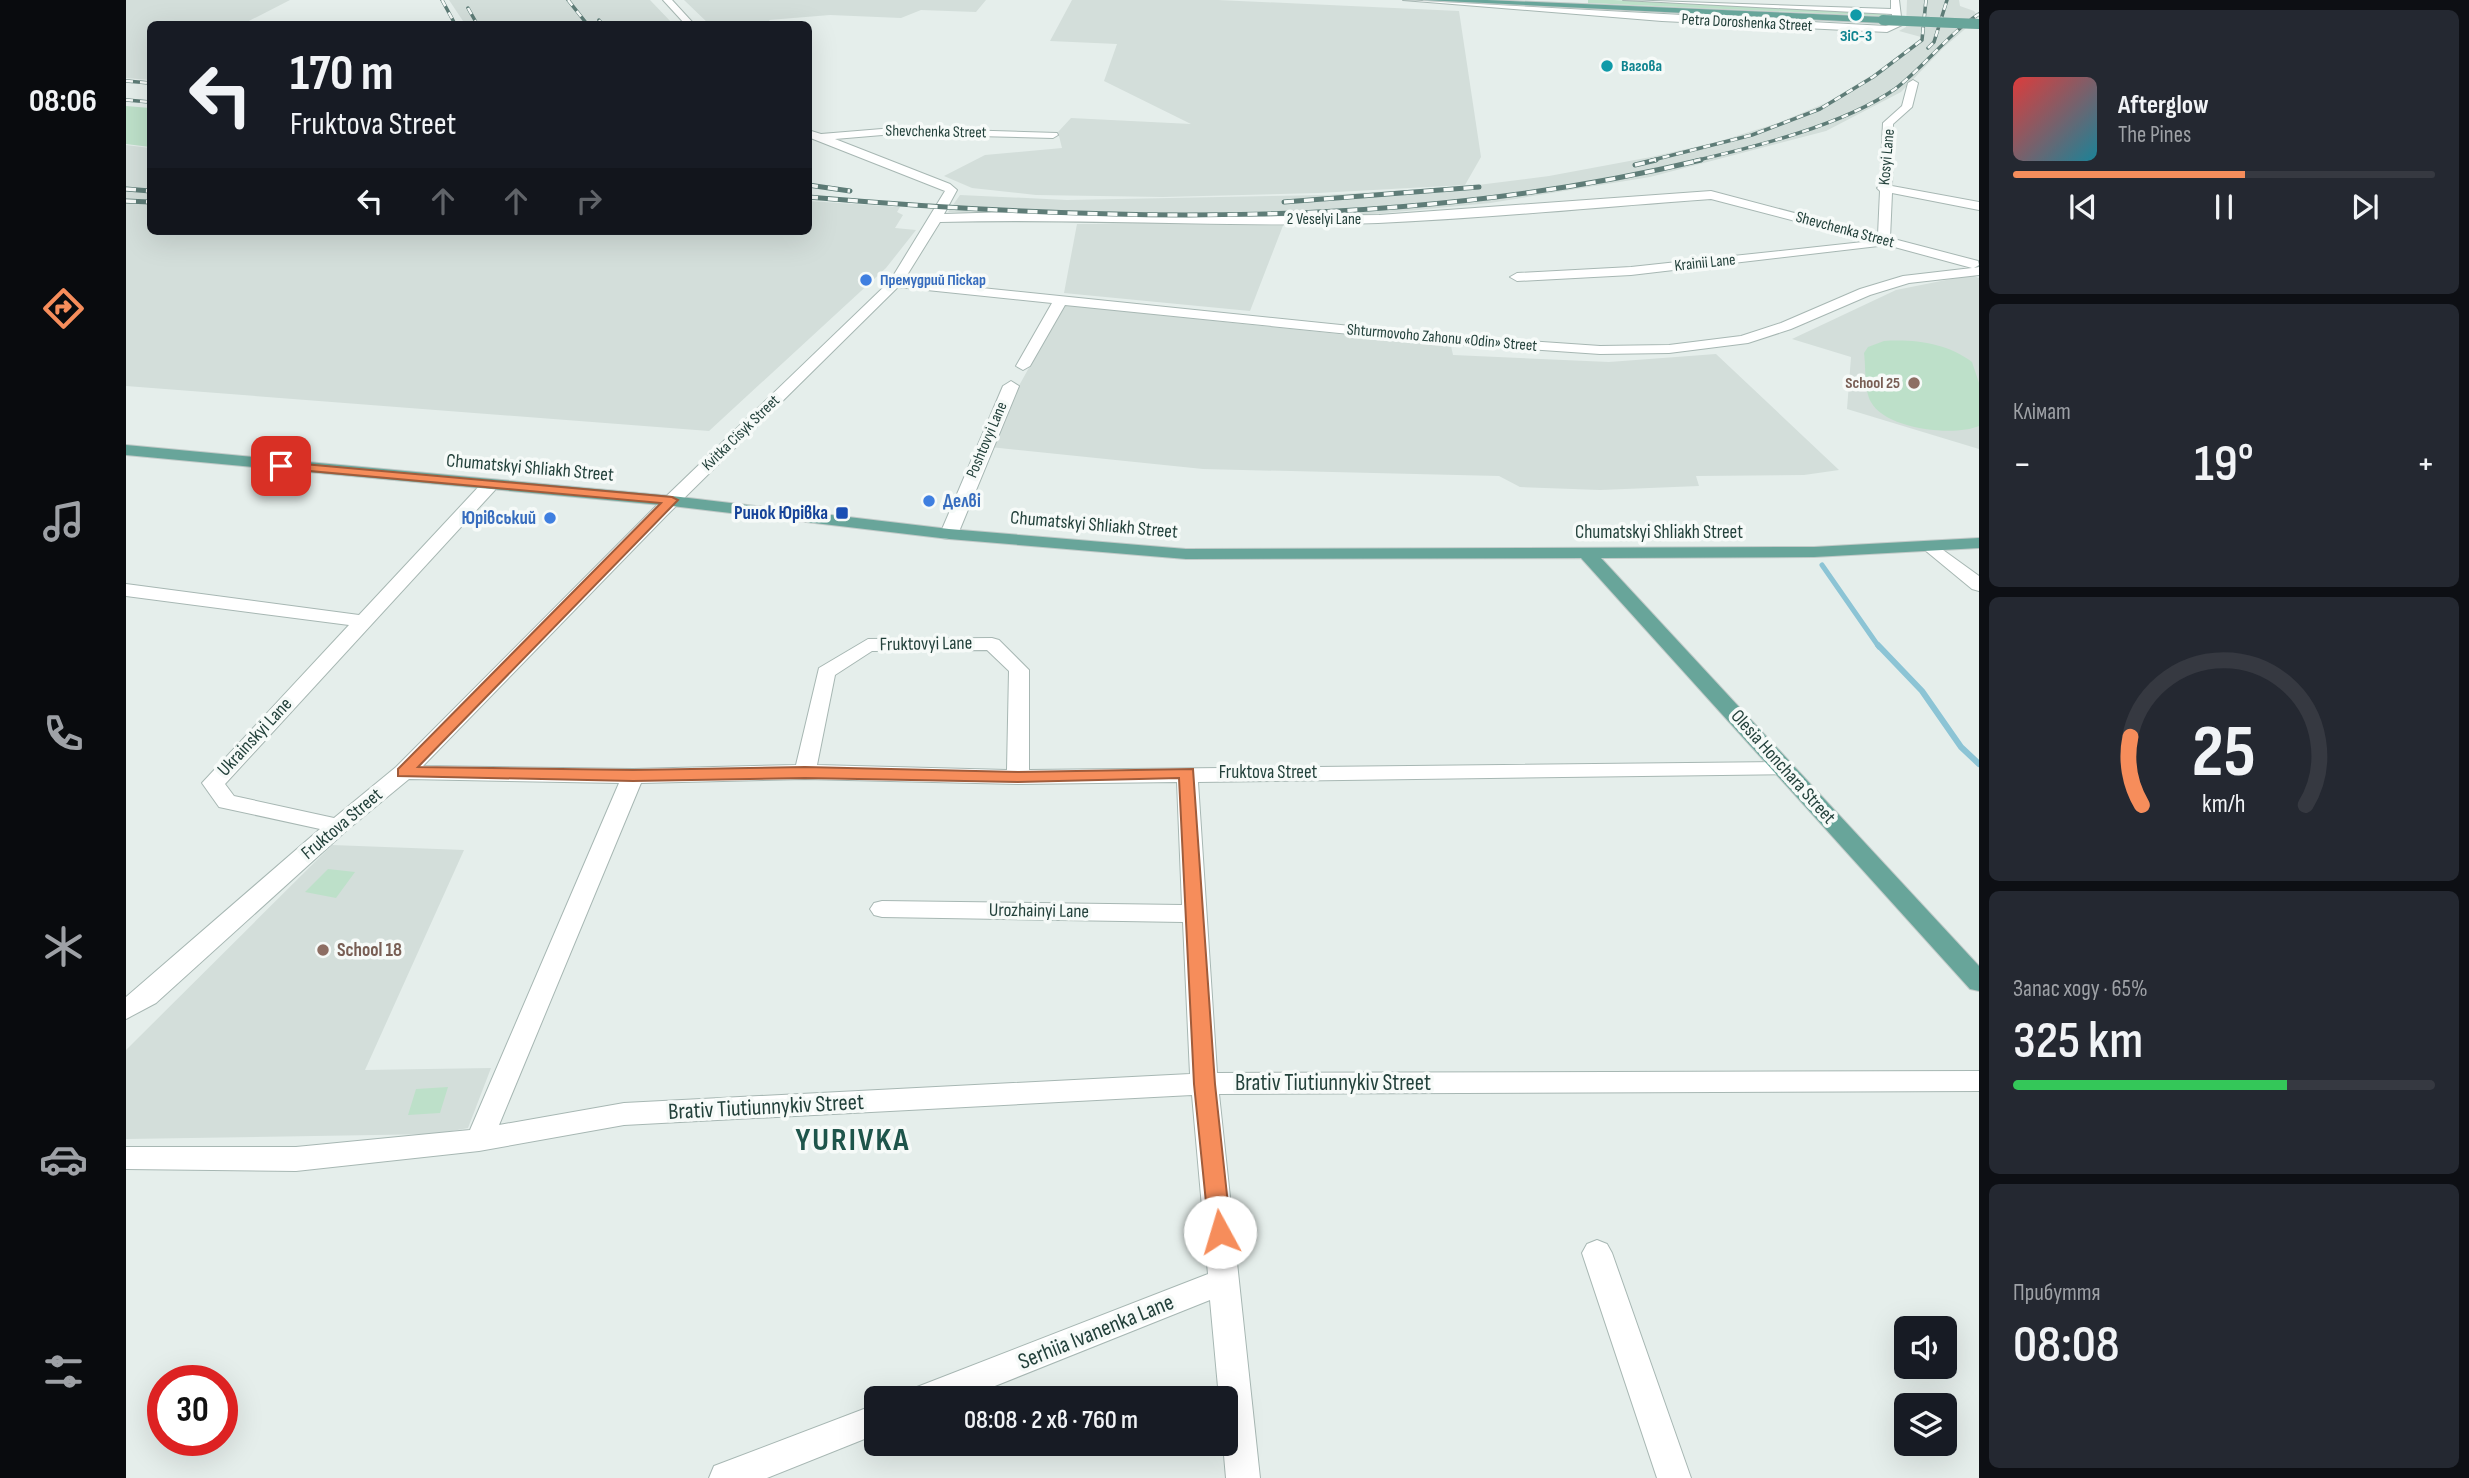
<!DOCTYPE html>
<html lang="uk">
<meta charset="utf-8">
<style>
body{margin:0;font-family:"Sofia Sans Condensed",sans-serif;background:#242831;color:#f1f3f6;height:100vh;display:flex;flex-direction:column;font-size:26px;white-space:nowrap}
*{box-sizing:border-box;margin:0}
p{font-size:23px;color:#9ea1a6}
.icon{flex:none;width:38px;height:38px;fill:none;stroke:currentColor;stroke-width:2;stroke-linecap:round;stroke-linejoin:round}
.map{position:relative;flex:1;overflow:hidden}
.sheet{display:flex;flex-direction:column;gap:10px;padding:10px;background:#0d0f14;width:490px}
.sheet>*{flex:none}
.top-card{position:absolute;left:21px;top:21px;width:665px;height:214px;border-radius:10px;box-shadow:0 7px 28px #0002;background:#171b24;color:#f1f3f6;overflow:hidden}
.tools{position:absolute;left:1768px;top:1316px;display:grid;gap:14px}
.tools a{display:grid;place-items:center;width:63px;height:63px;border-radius:10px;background:#171b24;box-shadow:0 7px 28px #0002;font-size:35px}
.speed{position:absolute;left:21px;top:1365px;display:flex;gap:14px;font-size:35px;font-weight:700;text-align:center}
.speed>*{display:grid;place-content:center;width:91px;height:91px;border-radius:50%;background:#171b24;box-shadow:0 7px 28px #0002;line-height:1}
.speed .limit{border:10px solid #d22;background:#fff;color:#111}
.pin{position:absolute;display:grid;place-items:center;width:60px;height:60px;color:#fff;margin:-30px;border-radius:14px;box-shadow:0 4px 10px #0006}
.me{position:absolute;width:77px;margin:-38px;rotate:354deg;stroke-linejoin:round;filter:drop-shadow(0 0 5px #0008)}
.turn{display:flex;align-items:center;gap:24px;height:147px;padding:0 28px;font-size:32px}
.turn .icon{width:91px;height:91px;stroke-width:2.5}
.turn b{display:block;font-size:49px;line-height:60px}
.lanes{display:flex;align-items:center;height:66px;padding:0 28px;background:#0003;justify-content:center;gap:35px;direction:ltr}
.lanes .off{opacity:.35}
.big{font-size:52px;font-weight:600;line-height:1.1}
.sheet .widget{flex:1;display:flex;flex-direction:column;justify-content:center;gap:10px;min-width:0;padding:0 24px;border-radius:10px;background:#242831}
.sheet .dial{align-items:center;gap:0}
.dial svg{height:182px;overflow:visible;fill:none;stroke:#363941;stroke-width:7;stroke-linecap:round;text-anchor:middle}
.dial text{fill:#f1f3f6;stroke:none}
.song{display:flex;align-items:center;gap:21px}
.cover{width:84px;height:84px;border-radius:10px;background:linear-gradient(135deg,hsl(0 70% 55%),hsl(190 70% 35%))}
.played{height:7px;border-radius:4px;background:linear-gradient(90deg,#f68d5b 55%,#363941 55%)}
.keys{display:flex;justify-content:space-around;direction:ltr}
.heat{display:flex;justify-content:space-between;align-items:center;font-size:38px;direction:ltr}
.charge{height:10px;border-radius:5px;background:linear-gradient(90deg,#34c759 65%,#363941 0)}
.trip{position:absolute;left:738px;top:1386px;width:374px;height:70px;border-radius:10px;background:#171b24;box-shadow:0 7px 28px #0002;font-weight:600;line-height:70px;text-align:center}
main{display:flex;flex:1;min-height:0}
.tab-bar{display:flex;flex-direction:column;width:126px;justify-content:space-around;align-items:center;background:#090b0e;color:#9ea1a6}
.tab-bar .icon{width:49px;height:49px}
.tab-bar .current{color:#f68d5b}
.tab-bar b{font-size:32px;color:#f1f3f6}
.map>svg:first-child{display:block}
.built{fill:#d3deda}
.green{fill:#bde0c9}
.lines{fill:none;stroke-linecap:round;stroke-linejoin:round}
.stream-far1{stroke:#8cc4d5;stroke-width:5}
.stream{stroke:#8cc4d5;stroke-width:6}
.minor-casing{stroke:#a7b7b3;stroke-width:2}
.major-casing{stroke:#c1cac8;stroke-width:2}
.minor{fill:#fff;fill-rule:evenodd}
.major{fill:#68a59a;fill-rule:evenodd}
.rail-far1-casing{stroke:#5e7c77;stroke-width:3.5}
.rail-casing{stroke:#5e7c77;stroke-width:5}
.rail-far1{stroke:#f6faf8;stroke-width:2.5;stroke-dasharray:7;stroke-linecap:butt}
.rail{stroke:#f6faf8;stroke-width:3.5;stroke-dasharray:10;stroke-linecap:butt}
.major-bridge-casing{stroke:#c1cac8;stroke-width:10;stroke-linecap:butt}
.major-bridge{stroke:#68a59a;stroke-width:10}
.route{fill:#f68d5b;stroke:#a05c3b;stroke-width:2}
.culture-dot{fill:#0f9aa8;stroke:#f6faf8;stroke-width:2.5}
.shop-dot{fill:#3f7fe0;stroke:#f6faf8;stroke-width:2.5}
.education-dot{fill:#8d6e63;stroke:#f6faf8;stroke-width:2.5}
.transit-dot{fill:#1a4fb4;stroke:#f6faf8;stroke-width:2.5}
.labels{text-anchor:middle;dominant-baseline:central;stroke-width:7;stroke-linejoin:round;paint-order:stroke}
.far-street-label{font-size:16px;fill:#23413b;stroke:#f6faf8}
.far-culture-label{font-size:16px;font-weight:bold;fill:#0d838f;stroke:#f6faf8}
.far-shop-label{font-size:16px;font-weight:bold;fill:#366cbe;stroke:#f6faf8;text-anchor:start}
.far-education-label{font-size:16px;font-weight:bold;fill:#785e54;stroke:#f6faf8;text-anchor:end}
.street-label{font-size:19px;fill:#23413b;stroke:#f6faf8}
.shop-label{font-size:19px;font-weight:bold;fill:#366cbe;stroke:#f6faf8;text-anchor:start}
.transit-label{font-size:19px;font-weight:bold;fill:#164399;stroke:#f6faf8;text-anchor:end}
.education-label{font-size:19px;font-weight:bold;fill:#785e54;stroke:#f6faf8;text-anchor:start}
.near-street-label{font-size:23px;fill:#23413b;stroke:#f6faf8}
.near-district-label{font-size:32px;font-weight:bold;letter-spacing:2px;fill:#1e554b;stroke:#f6faf8}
</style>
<main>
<nav class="tab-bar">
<b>08:06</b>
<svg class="icon current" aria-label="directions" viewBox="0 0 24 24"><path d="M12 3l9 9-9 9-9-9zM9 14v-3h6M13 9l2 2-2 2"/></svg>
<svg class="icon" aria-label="music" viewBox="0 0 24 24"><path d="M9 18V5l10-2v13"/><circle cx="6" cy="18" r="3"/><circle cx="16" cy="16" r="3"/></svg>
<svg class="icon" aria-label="phone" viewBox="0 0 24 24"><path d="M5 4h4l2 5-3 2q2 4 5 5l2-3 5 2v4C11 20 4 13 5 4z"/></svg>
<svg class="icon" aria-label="climate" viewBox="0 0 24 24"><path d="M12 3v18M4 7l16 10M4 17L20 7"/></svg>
<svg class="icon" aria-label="car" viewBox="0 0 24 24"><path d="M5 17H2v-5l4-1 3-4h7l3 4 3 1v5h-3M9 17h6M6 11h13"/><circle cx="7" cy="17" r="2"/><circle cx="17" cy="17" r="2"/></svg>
<svg class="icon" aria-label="filters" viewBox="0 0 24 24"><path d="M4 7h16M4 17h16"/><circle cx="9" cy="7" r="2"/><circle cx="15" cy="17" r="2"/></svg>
</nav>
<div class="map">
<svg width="1853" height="1478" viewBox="0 0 1853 1478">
<rect width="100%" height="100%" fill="#e5eeeb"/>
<path class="built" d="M 0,0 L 164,0 L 117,24 L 24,24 L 24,80 L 0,78 Z
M 323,0 L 524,0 L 547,24 L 339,24 Z
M 558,0 L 860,0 L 850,12 L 795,10 L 775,18 L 704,15 L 643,20 L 646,24 L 583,24 Z
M 946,0 L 1092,0 L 1333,11 L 1355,157 L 1339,185 L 1192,193 L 1037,197 L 910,195 L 846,188 L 818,176 L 859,155 L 936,148 L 932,132 L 945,118 L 1065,124 L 978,81 L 991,44 L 924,41 Z
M 1781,0 L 1833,0 L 1834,6 L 1848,11 L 1853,17 L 1817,48 L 1775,92 L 1700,131 L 1524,177 L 1364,203 L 1228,216 L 1071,218 L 822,212 L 834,195 L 941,200 L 1200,195 L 1344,186 L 1423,176 L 1525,157 L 1591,142 L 1652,123 L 1702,102 L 1754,70 L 1795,40 L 1795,37 L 1773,31 L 1780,27 Z
M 0,145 L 24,148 L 24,231 L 682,231 L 683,201 L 774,207 L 771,212 L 777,215 L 769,228 L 790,230 L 760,268 L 583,431 L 0,386 Z
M 1158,223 L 1124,311 L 938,293 L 951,224 Z
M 1845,275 L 1853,278 L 1853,449 L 1721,409 L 1725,357 L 1666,339 L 1770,290 Z
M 938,305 L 1325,346 L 1327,355 L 1483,362 L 1590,354 L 1713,470 L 1678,475 L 1570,476 L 1573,486 L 1474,490 L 1394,487 L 1373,476 L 1077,469 L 864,447 L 885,400 Z
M 206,845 L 338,850 L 239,1070 L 365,1068 L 342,1128 L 310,1134 L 0,1139 L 0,1050 Z"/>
<path class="green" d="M 1462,0 L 1487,0 L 1762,13 L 1758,16 L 1462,3 Z
M 0,106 L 24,108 L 24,147 L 0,144 Z
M 1758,341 C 1788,339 1821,343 1846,362 L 1853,383 L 1853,426 C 1828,437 1759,429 1745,402 C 1738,390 1740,367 1738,353 L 1742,347 Z
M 202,869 L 229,872 L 210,898 L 179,892 Z
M 322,1087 L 314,1113 L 282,1115 L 290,1089 Z"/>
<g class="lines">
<path class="stream-far1" d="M 1696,565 L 1753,647"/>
<path class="stream" d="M 1752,645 L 1796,691 L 1835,747 L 1853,764"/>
<g class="minor-casing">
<path id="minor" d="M 537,0 L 546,0 L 568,24 L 559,24 Z
M 1277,0 L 1760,26 L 1766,24 L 1766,14 L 1497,0 L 1765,9 L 1765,0 L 1773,0 L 1776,25 L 1761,32 L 1536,21 Z
M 1787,80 L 1792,83 L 1786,107 L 1767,124 L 1766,186 L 1853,202 L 1853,210 L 1766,193 L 1764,238 L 1852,261 L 1853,265 L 1848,268 L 1853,267 L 1853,275 L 1783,283 L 1744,295 L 1665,329 L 1622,343 L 1543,353 L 1474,354 L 1312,343 L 939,305 L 904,366 L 897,370 L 890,366 L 926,303 L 772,287 L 540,516 L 297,766 L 507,769 L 670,765 L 693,668 L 742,639 L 866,638 L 873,640 L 903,670 L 903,770 L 1658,762 L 1666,764 L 1669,769 L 1666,774 L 1072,782 L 1091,1073 L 1853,1071 L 1853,1091 L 1093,1094 L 1134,1478 L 1100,1478 L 1097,1444 L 1101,1444 L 1101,1398 L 1093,1398 L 1084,1300 L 839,1398 L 786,1398 L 791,1387 L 1082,1274 L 1066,1095 L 498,1125 L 353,1151 L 170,1171 L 0,1169 L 0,1147 L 170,1147 L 344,1130 L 493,783 L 283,779 L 220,831 L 30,1003 L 0,1019 L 0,997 L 194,829 L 93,807 L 76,783 L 223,625 L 0,596 L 0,584 L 233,615 L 357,482 L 369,482 L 371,486 L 369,490 L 99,784 L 108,796 L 208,818 L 270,767 L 528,508 L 764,281 L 819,191 L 682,137 L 682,130 L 695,134 L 768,128 L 931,133 L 932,135 L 927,138 L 768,134 L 709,139 L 824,184 L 831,190 L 818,214 L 884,212 L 1060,217 L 1253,215 L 1585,191 L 1752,235 L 1754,191 L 1751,188 L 1754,185 L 1757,123 L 1776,106 L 1782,83 ZM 1585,199 L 1746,241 L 1505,267 L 1391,273 L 1384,277 L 1391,281 L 1505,275 L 1761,245 L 1846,268 L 1777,276 L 1734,289 L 1655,323 L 1615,336 L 1543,345 L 1474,346 L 1312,335 L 778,280 L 814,222 C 960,218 1106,228 1252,223 C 1363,218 1474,207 1585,199 ZM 861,650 L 883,671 L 881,770 L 691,765 L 709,675 L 746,651 ZM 679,779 L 892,784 L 1051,782 L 1056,905 L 756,901 L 748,903 L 744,909 L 748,915 L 756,917 L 1057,922 L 1064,1074 L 498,1103 L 373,1125 L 515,783 Z
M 885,381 L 893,386 L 832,534 L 823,539 L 817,538 L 814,534 L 877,386 Z
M 1806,542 L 1853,576 L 1853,591 L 1846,589 L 1800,551 L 1797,547 L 1800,543 Z
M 1471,1240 L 1481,1244 L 1486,1253 L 1565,1478 L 1531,1478 L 1456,1253 L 1461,1244 Z
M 751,1404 L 751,1434 L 641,1478 L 583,1478 L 588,1466 Z"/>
</g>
<g class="major-casing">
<path id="major" d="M 1298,0 L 1361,0 L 1757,17 L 1761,20 L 1757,23 Z
M 0,445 L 546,496 L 823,529 L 1060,549 L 1688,547 L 1853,538 L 1853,548 L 1688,557 L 1475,558 L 1853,966 L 1853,991 L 1844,989 L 1455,558 L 1060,559 L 823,539 L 546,506 L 0,455 Z"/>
</g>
<use href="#minor" class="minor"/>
<use href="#major" class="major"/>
<g class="rail-far1-casing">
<path id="rail-far1" d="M 316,0 L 329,24
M 442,0 L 461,24
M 342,8 L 351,24
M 473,20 L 476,24
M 1802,48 L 1808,42 L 1821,0
M 0,81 L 24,83
M 0,100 L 24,102
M 1523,161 L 1626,135 L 1694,109 L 1747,77 L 1796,40 L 1800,0
M 1568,161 C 1628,147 1718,125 1769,89 C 1799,66 1821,35 1853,14"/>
</g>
<g class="rail-casing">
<path id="rail" d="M 1509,165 L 1530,160
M 682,185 L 724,191
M 0,189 L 24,191
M 682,197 C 978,222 1285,230 1575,160
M 0,201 L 24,202
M 1158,202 L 1353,187"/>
</g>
<use href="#rail-far1" class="rail-far1"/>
<use href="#rail" class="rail"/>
<g class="major-bridge-casing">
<path id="major-bridge" d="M 1757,20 L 1853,24"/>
</g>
<use href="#major-bridge" class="major-bridge"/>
</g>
<path class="route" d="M 155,462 L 546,497 L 552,500 L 292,767 L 507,770 L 679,767 L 892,772 L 1067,769 L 1089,1084 L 1105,1232 L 1102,1239 L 1094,1241 L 1086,1239 L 1083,1232 L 1068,1084 L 1053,778 L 892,782 L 679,778 L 507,781 L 272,776 L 272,769 L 535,503 L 151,468 L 149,466 Z"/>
<g class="culture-dot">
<circle cx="1730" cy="15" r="7"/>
<circle cx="1481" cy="66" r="7"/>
</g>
<g class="shop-dot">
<circle cx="740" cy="280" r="7"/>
<circle cx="803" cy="501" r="7"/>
<circle cx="424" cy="518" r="7"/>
</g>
<g class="education-dot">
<circle cx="1788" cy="383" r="7"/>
<circle cx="197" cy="950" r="7"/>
</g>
<rect class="transit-dot" x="709" y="506" width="14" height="14" rx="3.5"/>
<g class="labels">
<g class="far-street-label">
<text transform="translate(1621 23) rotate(3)">Petra Doroshenka Street</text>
<text transform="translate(810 132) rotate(1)">Shevchenka Street</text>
<text transform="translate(1761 157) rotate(-85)">Kosyi Lane</text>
<text x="1198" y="219">2 Veselyi Lane</text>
<text transform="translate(1719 230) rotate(15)">Shevchenka Street</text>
<text transform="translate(1579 263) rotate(-6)">Krainii Lane</text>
<text transform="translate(1316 338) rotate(5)">Shturmovoho Zahonu «Odin» Street</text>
<text transform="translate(615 433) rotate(-44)">Kvitka Cisyk Street</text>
<text transform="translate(861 440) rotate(-67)">Poshtovyi Lane</text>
</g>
<g class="far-culture-label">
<text x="1730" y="36">ЗіС-3</text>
<text x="1495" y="66" text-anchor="start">Вагова</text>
</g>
<g class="far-shop-label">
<text x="754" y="280">Премудрий Піскар</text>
</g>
<g class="far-education-label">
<text x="1774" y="383">School 25</text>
</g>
<g class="street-label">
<text transform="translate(404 468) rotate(5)">Chumatskyi Shliakh Street</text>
<text transform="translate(968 525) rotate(5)">Chumatskyi Shliakh Street</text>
<text x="1533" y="532">Chumatskyi Shliakh Street</text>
<text transform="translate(800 644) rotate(-1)">Fruktovyi Lane</text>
<text transform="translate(129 737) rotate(-47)">Ukrainskyi Lane</text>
<text transform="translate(1657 767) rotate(48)">Olesia Honchara Street</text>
<text x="1142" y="772">Fruktova Street</text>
<text transform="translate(216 824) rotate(-40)">Fruktova Street</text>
<text transform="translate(913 911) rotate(1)">Urozhainyi Lane</text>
</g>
<g class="shop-label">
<text x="817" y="501">Делві</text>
<text x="410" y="518" text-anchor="end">Юрівський</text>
</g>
<g class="transit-label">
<text x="702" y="513">Ринок Юрівка</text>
</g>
<g class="education-label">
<text x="211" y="950">School 18</text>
</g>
<g class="near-street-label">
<text x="1207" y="1083">Brativ Tiutiunnykiv Street</text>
<text transform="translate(640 1107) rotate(-3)">Brativ Tiutiunnykiv Street</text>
<text transform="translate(970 1332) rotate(-22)">Serhiia Ivanenka Lane</text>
</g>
<g class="near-district-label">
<text x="727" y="1140">YURIVKA</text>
</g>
</g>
</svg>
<div class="tools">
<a><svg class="icon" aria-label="sound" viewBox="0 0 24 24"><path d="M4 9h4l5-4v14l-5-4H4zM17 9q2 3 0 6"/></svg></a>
<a><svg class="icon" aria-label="layers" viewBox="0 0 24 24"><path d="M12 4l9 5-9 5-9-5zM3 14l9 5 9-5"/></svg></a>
</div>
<div class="speed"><div class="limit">30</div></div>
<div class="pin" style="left:155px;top:466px;background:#d93025"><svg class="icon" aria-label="arrive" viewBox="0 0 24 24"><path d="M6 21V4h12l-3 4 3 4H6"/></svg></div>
<svg class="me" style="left:1094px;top:1232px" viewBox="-20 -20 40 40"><circle r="19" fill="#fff"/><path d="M0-13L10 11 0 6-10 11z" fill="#f68d5b"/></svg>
<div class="trip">08:08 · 2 хв · 760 m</div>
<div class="top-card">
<div class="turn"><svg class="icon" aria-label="left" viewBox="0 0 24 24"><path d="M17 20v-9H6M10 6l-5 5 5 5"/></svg><div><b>170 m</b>Fruktova Street</div></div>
<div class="lanes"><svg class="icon" aria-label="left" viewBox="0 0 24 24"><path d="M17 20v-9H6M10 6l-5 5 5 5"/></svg><svg class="icon off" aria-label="ahead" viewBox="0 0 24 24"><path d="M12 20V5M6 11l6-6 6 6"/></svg><svg class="icon off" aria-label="ahead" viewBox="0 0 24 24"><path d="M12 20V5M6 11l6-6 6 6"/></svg><svg class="icon off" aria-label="right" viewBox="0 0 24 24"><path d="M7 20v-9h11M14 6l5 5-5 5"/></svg></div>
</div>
</div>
<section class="sheet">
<div class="widget">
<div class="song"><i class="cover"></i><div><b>Afterglow</b><p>The Pines</p></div></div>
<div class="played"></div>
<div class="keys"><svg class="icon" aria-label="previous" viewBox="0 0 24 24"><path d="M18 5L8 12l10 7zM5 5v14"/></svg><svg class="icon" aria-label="pause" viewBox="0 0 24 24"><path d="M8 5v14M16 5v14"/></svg><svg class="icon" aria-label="next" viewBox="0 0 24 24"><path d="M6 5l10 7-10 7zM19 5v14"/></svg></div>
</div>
<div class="widget"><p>Клімат</p>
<div class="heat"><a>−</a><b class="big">19°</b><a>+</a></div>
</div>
<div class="widget dial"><svg viewBox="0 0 100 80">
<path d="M14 69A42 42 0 1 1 86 69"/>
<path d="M14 69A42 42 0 0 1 9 39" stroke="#f68d5b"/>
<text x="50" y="56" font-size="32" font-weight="700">25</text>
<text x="50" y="72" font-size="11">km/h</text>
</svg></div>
<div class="widget"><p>Запас ходу · 65%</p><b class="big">325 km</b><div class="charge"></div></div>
<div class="widget"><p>Прибуття</p><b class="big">08:08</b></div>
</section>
</main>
